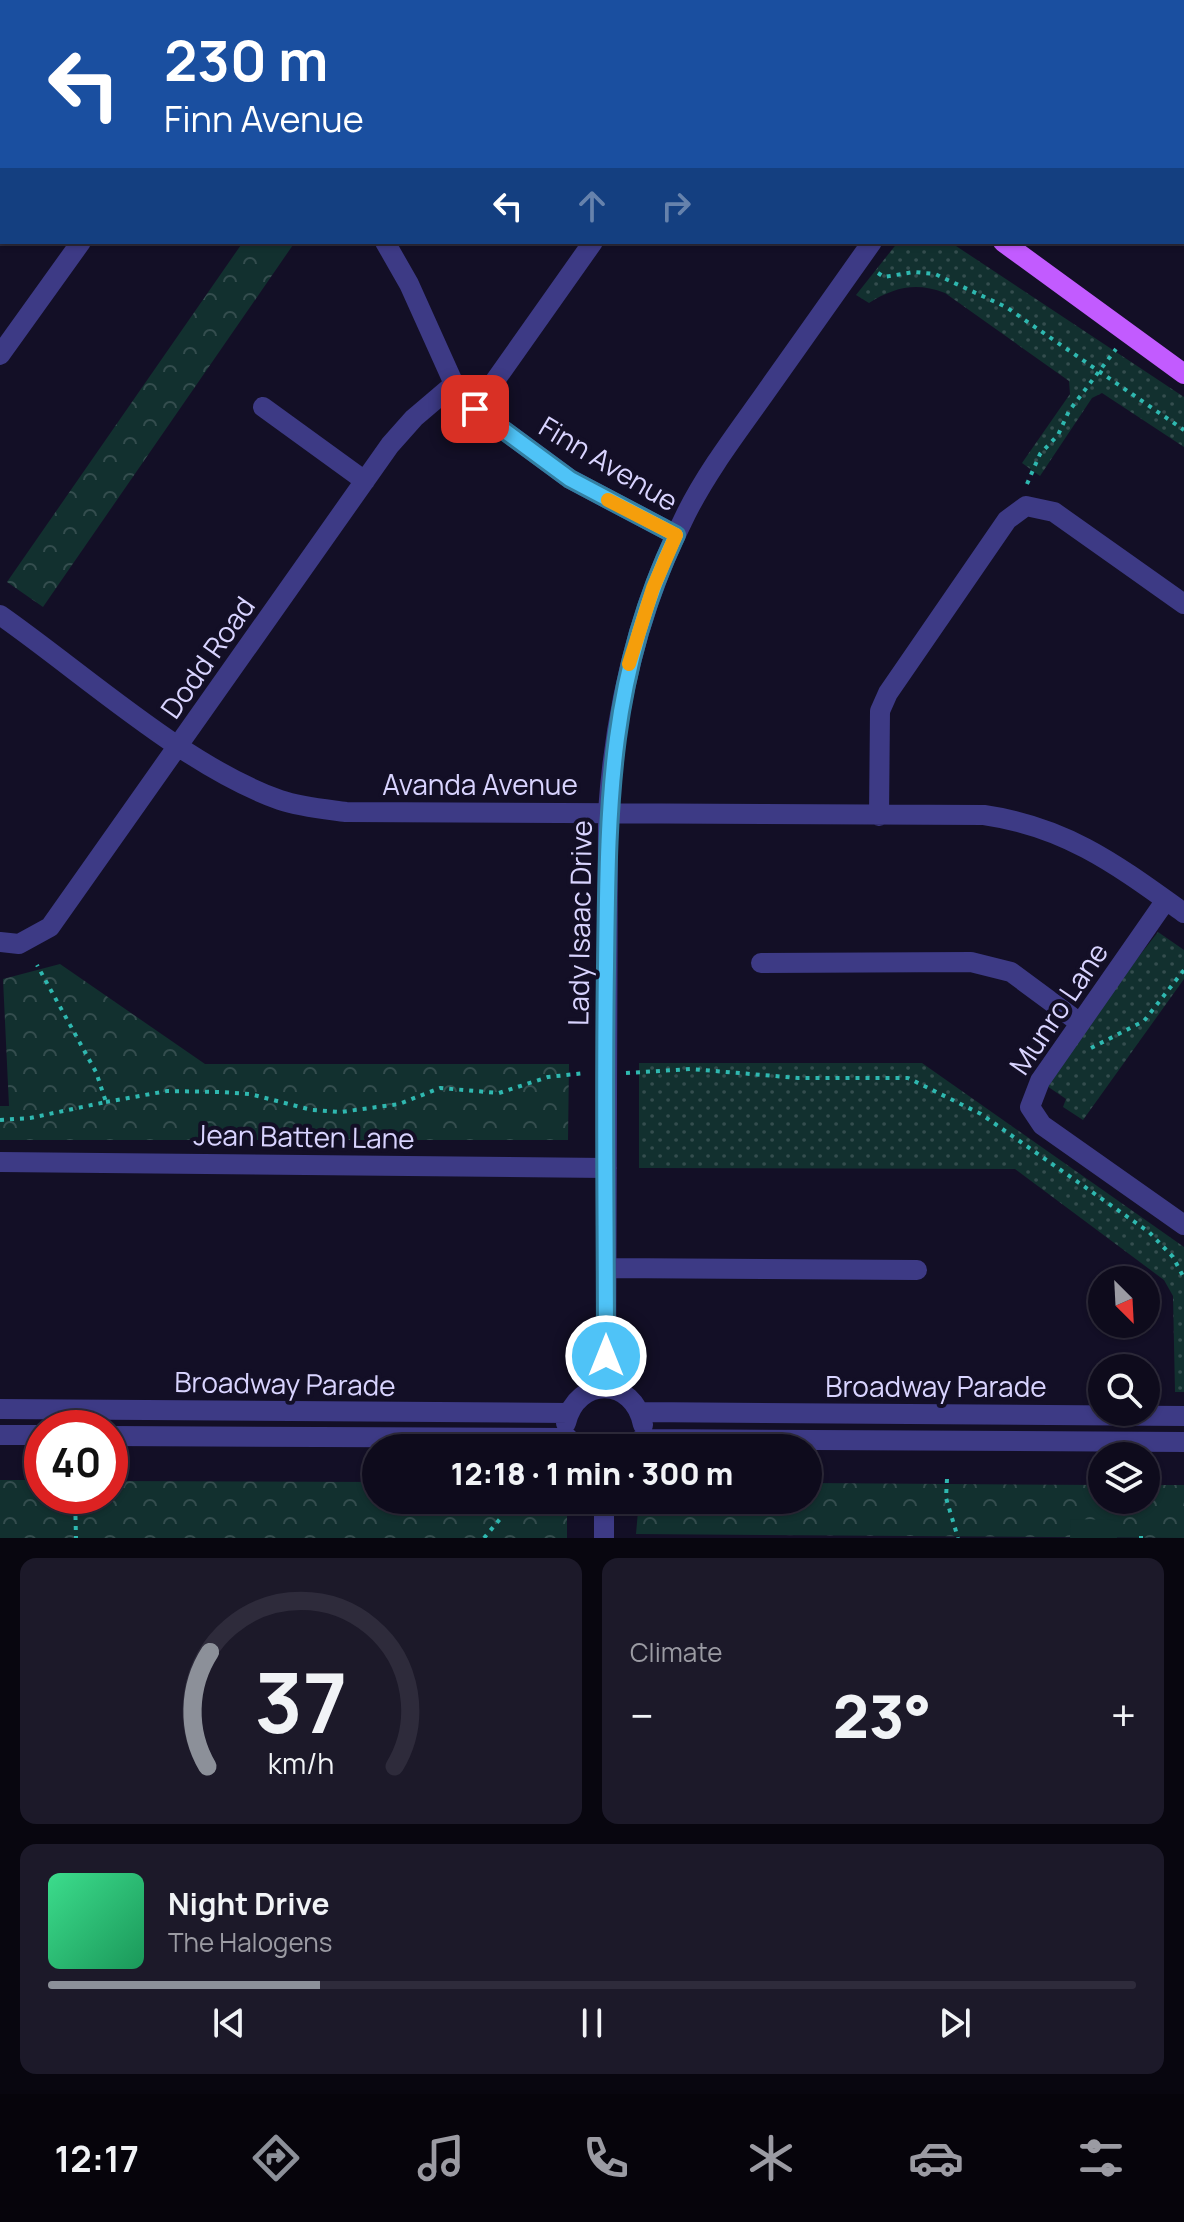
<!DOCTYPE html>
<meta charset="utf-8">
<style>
body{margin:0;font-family:Manrope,sans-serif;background:#1c1929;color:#f1f3f6;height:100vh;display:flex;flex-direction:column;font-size:30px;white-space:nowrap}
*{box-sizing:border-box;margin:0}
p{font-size:26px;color:#9b9ba3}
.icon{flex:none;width:44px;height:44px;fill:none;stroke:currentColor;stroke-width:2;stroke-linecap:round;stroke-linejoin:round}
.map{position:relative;height:1538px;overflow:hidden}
.drawer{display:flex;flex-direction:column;gap:20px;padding:20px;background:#08060f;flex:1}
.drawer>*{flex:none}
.guide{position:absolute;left:0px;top:0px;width:1184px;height:244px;box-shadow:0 2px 6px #0004,0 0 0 2px #2e2b3b;background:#1a4fa0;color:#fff;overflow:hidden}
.needle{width:52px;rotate:156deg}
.tools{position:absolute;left:1088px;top:1266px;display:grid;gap:16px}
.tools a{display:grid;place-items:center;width:72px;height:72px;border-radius:50%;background:#0e0b1c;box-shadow:0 2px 6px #0004,0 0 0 2px #2e2b3b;font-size:40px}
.speed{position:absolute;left:24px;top:1410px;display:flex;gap:16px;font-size:40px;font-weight:700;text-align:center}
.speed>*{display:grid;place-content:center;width:104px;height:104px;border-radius:50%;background:#0e0b1c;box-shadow:0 2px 6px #0004,0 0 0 2px #2e2b3b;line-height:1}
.speed .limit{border:12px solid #d22;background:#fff;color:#111}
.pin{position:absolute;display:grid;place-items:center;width:68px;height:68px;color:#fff;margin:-34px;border-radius:16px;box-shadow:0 4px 12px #0006}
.me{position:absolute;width:88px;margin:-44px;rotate:0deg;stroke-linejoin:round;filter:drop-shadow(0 0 6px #0008)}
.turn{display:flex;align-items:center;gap:28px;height:168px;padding:0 32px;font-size:36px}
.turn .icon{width:104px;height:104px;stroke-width:2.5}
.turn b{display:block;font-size:56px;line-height:68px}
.lanes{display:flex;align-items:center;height:76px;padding:0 32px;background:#0003;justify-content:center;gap:40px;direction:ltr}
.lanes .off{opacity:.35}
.big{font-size:60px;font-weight:800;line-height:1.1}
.drawer .tile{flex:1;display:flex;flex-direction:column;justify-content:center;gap:12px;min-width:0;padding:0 28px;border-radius:16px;background:#1c1929}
.drawer .dial{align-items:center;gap:0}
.dial svg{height:208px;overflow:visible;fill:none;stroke:#2e2b3b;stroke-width:7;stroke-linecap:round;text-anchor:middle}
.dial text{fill:#f1f3f6;stroke:none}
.song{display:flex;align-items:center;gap:24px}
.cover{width:96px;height:96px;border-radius:12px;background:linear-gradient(135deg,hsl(150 70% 55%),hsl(150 70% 35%))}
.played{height:8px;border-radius:4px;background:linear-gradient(90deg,#8c9099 25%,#2e2b3b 25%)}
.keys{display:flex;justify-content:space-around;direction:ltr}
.heat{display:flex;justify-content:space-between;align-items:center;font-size:44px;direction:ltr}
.drawer .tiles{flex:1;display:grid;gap:20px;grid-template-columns:1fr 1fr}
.tile:last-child{grid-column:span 2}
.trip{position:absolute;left:362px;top:1434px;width:460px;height:80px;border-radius:40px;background:#0e0b1c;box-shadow:0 2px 6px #0004,0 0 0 2px #2e2b3b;font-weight:800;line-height:80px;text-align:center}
.tab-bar{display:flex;height:128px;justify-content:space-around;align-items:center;background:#06040b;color:#9b9ba3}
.tab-bar .icon{width:56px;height:56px}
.tab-bar .current{color:#8c9099}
.tab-bar b{font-size:36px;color:#f1f3f6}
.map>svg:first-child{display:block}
.grass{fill:url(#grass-dots)}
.park{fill:url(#park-crowns)}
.garden{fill:#12302f}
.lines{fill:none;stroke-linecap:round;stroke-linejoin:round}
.path{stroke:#2fb8b0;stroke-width:4;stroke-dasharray:4 6;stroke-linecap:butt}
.minor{stroke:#3d3a85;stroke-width:20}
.major{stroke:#c25bff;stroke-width:20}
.route-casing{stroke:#337fa1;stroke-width:20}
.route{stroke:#4fc3f7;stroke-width:14}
.slow{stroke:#f59e0b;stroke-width:14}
.labels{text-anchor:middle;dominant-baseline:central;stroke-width:8;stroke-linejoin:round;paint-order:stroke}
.street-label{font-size:28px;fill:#d9d4ff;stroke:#130f26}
</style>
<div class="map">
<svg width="1184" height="1538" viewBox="0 0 1184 1538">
<defs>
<pattern id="grass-dots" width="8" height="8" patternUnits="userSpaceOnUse" patternTransform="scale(2)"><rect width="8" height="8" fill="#12302f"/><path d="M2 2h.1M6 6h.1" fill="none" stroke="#344d4e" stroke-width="1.8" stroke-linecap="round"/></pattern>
<pattern id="park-crowns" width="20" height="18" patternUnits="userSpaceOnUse" patternTransform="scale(2)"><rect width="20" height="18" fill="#12302f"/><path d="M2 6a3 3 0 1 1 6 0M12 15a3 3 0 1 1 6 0" fill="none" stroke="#344d4e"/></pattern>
</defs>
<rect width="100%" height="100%" fill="#130f26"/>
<path class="grass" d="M 898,242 L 950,242 L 1184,397 L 1184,447 L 1102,393 L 1092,398 L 1040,476 L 1022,463 L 1070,394 L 1069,381 L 945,293 C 916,282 895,287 869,303 L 856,295 Z
M 1158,932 L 1184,950 L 1184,979 L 1083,1120 L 1063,1107 L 1066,1099 L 1047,1086 L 1110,993 Z
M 639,1063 L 922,1063 L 1184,1247 L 1184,1392 L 1175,1392 L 1173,1296 L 1164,1280 L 1015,1169 L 639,1168 Z"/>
<path class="park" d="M 243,242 L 295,242 L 43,607 L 7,582 Z
M 60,964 L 205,1064 L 569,1064 L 568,1140 L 0,1140 L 0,1106 L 9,1106 L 3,979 Z
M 0,1480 L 42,1480 L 42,1496 L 110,1496 L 110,1481 L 376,1482 L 376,1500 L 567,1500 L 567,1538 L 0,1538 Z
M 808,1483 L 1102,1485 L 1102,1500 L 1146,1500 L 1146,1485 L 1184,1485 L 1184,1538 L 636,1534 L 639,1500 L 808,1500 Z"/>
<path class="garden" d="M 1071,1519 L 1117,1520 L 1117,1538 L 1070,1538 Z"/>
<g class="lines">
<path class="path" d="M 558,0 L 560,2
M 878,273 L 884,277 L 914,272 L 935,274 L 1006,307 L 1184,430
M 1027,484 L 1040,454 L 1058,435 L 1069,411 L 1116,349
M 1091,1048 L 1144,1021 L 1184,970
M 626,1073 L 691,1069 L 798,1078 L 908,1078 L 981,1114 L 1149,1232 L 1173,1257 L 1184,1278
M 106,1102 L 167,1091 L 220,1092 L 250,1094 L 312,1110 L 341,1112 L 399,1104 L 440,1088 L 499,1093 L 548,1077 L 585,1073
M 0,1120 L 30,1118 L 106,1102 L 96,1072 L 37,965
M 947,1479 L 946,1498 L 958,1538
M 75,1496 L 76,1538
M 484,1538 L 500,1519 L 505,1500
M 1139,1538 L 1148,1538"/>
<path class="minor" d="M 59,0 L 62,2
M 807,2 L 808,0
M 1023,2 L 1025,0
M 1063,2 L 1065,0
M 385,242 L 409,284 L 454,384 L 475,409 L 570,479 L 676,535
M 0,355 L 81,242
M 263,407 L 365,481
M 475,409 L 593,242
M 0,615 C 83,673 186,767 280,800 C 301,807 324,809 346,812 L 984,815 C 1067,827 1117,865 1184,913
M 879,816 L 880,711 L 888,693 L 1007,520 L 1026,506 L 1054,512 L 1184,604
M 1166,900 L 1040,1081 L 1030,1107 L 1042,1125 L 1184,1225
M 0,942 L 19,944 L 50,927 L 390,445 L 414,418 L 454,384
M 761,963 L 971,962 L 1011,972 L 1080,1023
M 0,1162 L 607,1168
M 606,1268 L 917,1270
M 606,1388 L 608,812 C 615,707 638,608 686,514 C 707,472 736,434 763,396 C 799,345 836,293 872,242
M 0,1409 L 569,1413
M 640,1412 L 1184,1416
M 566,1423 C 577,1376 634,1377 643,1425
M 0,1435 L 42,1435
M 110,1436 L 568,1438
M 641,1439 L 1184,1442
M 604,1538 L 604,1500"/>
<path class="major" d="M 663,0 L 666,2
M 1003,242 L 1184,374"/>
</g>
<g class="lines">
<g class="route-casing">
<path id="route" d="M 475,409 L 570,479 L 676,535 C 607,679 608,812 606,967 C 604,1097 606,1226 606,1356"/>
</g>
<use href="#route" class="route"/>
<path class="slow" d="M 608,500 L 676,535 L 653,588 L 629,664"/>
</g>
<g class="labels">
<g class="street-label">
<text transform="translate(609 463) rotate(31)">Finn Avenue</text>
<text transform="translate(207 657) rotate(-55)">Dodd Road</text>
<text x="480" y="784">Avanda Avenue</text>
<text transform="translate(579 923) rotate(-89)">Lady Isaac Drive</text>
<text transform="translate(1058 1008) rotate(-56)">Munro Lane</text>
<text transform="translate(304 1136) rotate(1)">Jean Batten Lane</text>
<text transform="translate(285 1383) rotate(1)">Broadway Parade</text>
<text x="936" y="1386">Broadway Parade</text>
</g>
</g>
</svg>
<div class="tools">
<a><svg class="needle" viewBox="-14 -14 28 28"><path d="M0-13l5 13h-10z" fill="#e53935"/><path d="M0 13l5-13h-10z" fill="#9b9ba3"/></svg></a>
<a><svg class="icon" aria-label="search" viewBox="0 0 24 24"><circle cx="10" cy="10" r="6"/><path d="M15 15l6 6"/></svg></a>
<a><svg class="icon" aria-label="layers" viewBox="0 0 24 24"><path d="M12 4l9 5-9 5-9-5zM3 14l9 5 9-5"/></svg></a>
</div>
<div class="speed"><div class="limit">40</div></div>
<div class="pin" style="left:475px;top:409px;background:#d93025"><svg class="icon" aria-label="arrive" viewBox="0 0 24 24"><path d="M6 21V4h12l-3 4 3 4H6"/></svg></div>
<svg class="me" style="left:606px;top:1356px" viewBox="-20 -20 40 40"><circle r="17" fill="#4fc3f7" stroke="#fff" stroke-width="3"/><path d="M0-11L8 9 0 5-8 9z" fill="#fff"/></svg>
<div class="trip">12:18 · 1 min · 300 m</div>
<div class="guide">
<div class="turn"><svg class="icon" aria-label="left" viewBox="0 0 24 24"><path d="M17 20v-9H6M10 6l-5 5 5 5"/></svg><div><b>230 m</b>Finn Avenue</div></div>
<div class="lanes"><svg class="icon" aria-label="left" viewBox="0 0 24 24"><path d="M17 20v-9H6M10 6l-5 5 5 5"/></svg><svg class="icon off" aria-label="ahead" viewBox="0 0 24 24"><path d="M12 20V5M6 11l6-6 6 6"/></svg><svg class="icon off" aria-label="right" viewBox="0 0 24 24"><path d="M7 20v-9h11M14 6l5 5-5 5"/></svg></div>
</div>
</div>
<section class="drawer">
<div class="tiles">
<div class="tile dial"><svg viewBox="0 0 100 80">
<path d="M14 69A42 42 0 1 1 86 69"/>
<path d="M14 69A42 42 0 0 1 15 25" stroke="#8c9099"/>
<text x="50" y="56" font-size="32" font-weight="700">37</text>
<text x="50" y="72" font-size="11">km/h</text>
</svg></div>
<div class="tile"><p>Climate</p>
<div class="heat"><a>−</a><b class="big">23°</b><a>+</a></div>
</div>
<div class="tile">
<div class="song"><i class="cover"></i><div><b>Night Drive</b><p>The Halogens</p></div></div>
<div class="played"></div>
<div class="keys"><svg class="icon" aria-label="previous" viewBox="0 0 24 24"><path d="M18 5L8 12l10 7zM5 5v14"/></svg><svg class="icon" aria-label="pause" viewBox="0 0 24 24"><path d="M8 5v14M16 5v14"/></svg><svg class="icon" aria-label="next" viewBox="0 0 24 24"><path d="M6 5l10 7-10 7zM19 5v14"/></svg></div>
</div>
</div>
</section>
<nav class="tab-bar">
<b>12:17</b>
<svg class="icon current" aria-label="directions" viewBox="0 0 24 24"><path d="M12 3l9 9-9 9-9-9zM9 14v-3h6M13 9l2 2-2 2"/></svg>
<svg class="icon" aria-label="music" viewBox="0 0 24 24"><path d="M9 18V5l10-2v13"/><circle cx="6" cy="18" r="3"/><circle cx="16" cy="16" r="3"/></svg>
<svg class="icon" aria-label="phone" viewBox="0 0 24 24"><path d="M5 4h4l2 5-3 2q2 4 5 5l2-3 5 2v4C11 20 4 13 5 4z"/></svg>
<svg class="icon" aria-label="climate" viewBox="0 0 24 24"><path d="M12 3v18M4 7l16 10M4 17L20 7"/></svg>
<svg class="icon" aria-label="car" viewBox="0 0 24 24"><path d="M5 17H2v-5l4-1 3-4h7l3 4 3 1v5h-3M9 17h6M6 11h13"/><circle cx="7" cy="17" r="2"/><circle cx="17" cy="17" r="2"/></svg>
<svg class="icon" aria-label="filters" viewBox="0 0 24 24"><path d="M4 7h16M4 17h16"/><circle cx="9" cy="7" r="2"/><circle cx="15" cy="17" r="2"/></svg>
</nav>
